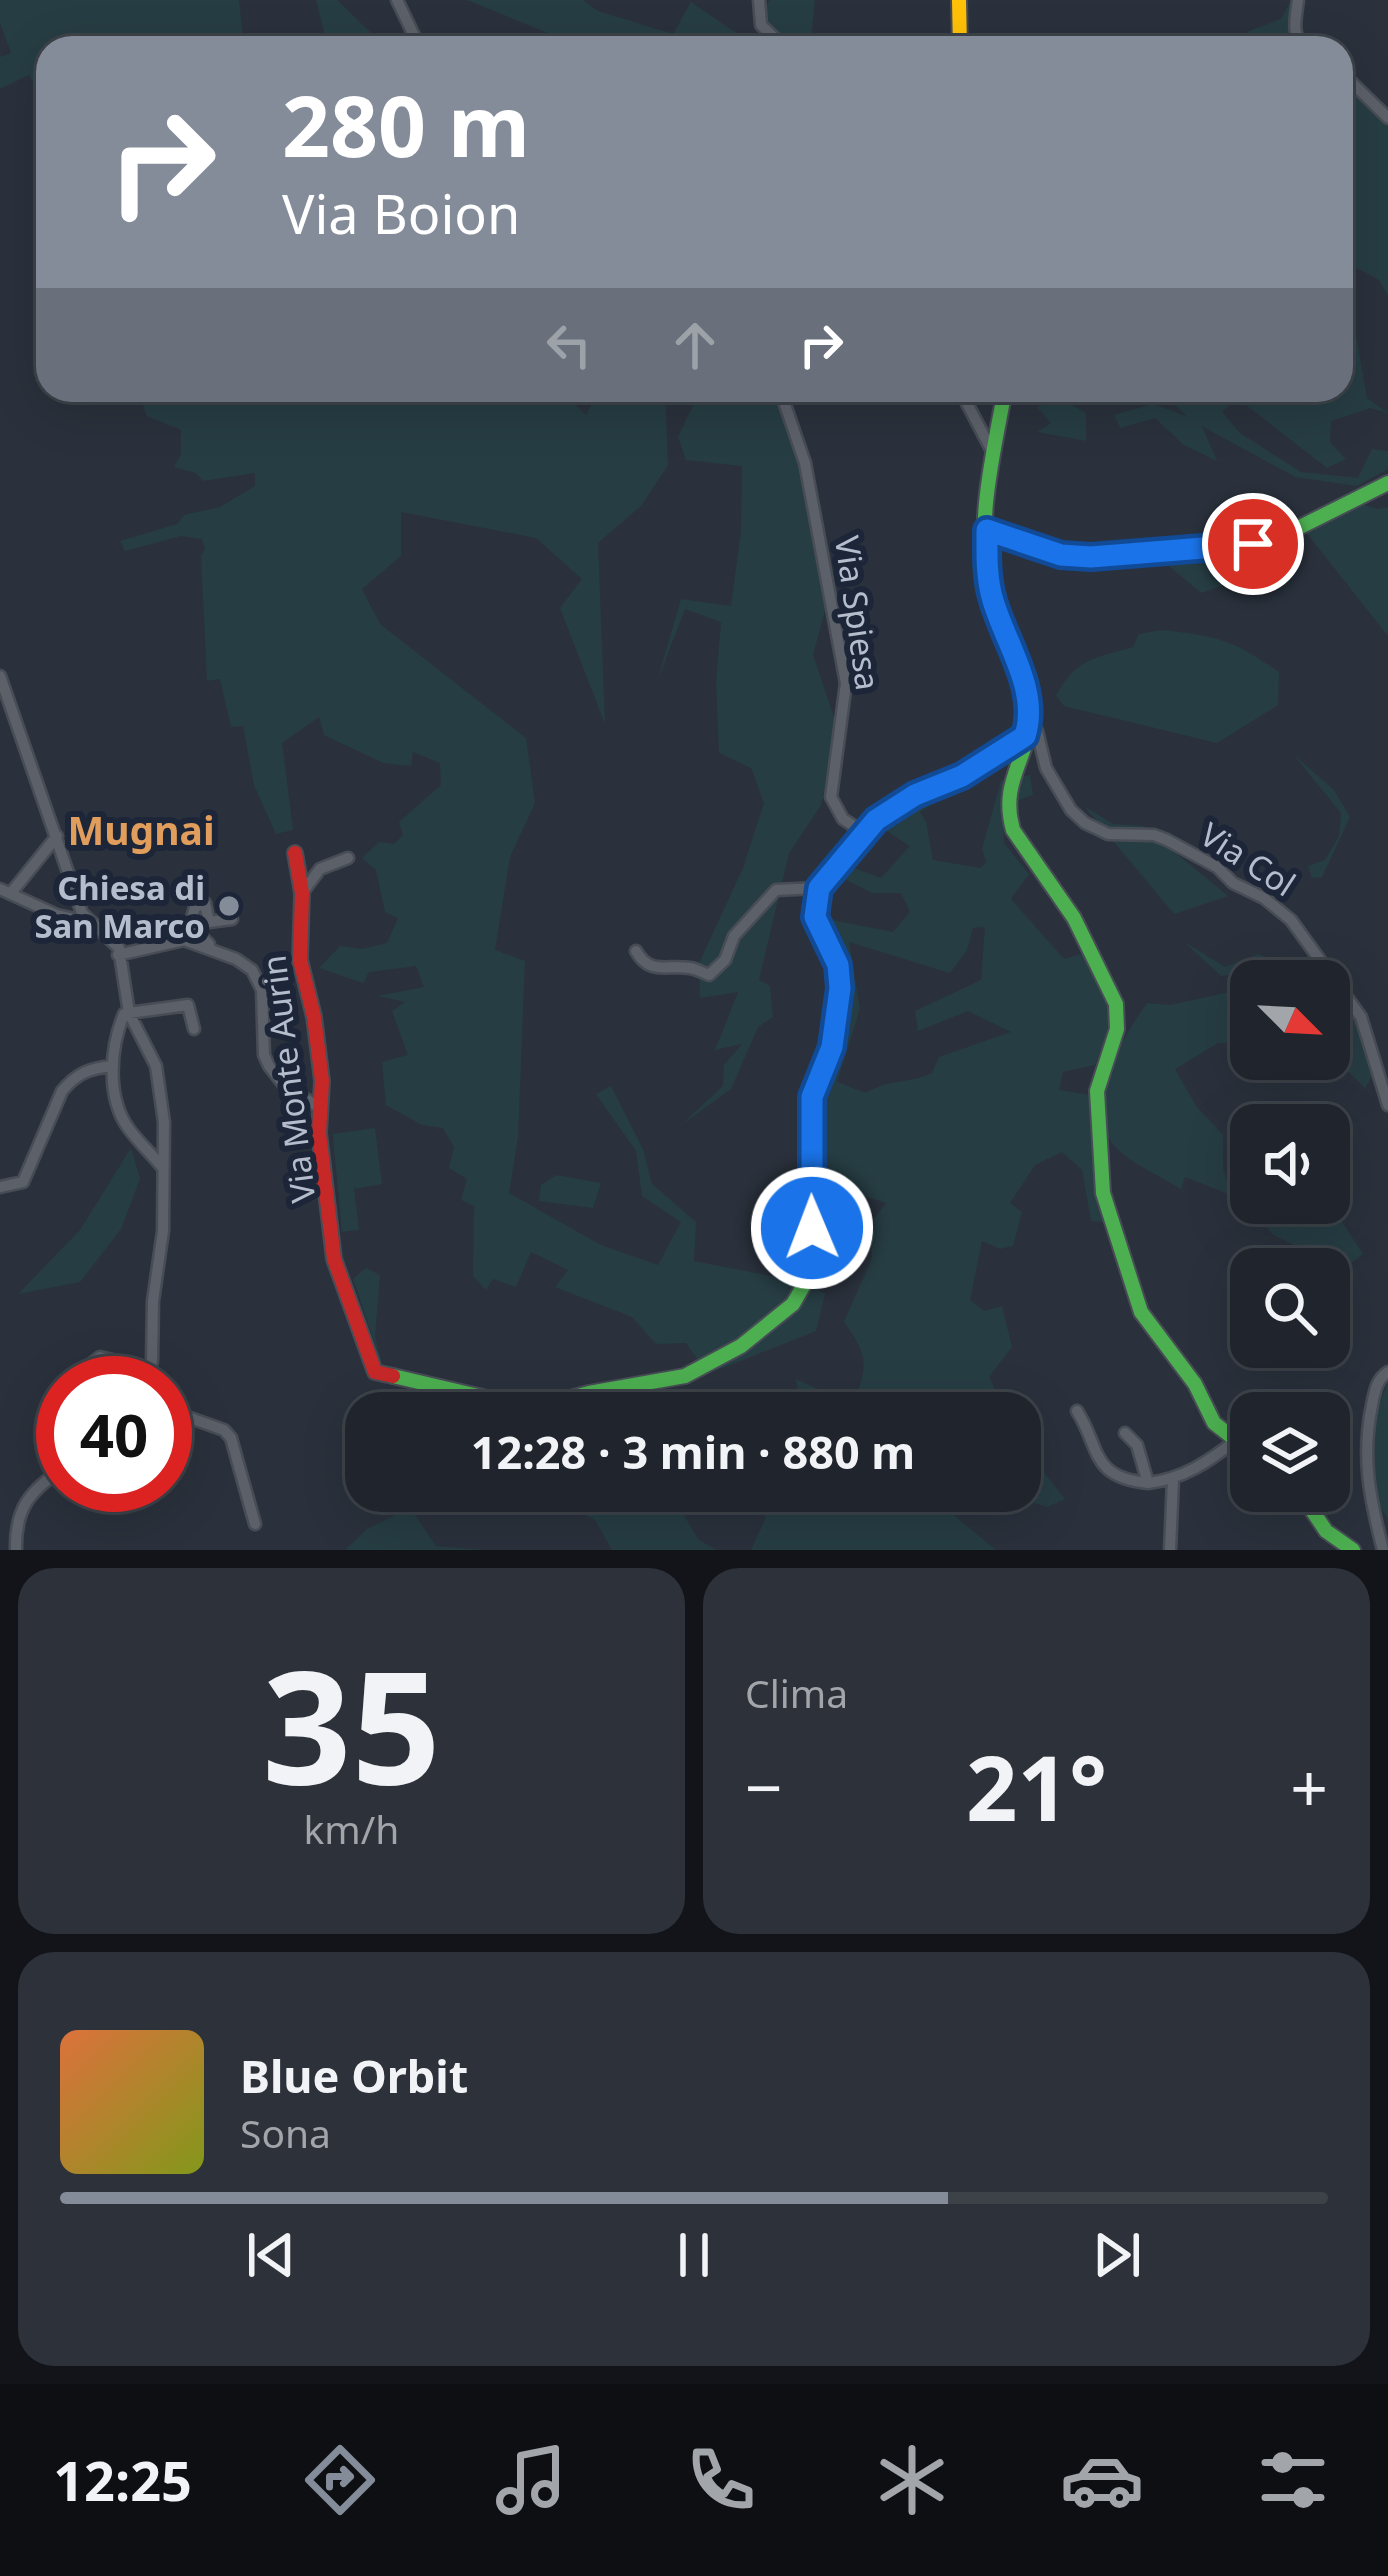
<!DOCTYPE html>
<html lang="it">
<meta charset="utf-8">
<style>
body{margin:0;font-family:"Noto Sans",sans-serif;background:#2d3139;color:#f1f3f6;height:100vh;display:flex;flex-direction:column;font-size:45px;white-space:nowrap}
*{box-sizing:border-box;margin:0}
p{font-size:39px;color:#a2a5aa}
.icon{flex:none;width:66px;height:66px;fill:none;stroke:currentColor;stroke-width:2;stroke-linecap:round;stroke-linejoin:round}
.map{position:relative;height:1550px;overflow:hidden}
.panel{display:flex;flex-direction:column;gap:18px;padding:18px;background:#121419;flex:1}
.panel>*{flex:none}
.banner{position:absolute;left:36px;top:36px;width:1317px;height:366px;border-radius:36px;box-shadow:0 12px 48px #0002,0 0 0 3px #3d4249;background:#848c9a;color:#fff;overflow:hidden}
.needle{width:78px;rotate:114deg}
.tools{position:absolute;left:1230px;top:960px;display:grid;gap:24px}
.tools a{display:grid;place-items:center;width:120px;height:120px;border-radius:24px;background:#20252d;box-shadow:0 12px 48px #0002,0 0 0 3px #3d4249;font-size:60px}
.speed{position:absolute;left:36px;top:1356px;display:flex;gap:24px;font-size:60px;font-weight:700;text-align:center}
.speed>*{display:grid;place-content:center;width:156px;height:156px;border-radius:50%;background:#20252d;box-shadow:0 12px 48px #0002,0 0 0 3px #3d4249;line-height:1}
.speed .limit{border:18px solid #d22;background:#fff;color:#111}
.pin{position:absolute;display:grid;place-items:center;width:102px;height:102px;color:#fff;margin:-51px;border:6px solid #fff;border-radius:50%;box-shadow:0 3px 12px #0007}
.me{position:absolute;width:132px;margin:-66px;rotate:359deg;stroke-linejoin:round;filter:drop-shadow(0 0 9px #0008)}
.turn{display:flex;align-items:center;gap:42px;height:252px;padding:0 48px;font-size:54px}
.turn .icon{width:156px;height:156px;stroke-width:2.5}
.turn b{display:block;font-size:84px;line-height:102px}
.lanes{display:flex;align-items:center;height:114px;padding:0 48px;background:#0003;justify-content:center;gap:60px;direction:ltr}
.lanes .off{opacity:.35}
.big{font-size:90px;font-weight:700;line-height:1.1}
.panel .tile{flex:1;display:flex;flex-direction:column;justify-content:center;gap:18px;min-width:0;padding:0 42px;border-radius:36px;background:#2d3139}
.panel .dial{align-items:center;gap:0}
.dial b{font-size:156px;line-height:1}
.song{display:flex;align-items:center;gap:36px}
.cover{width:144px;height:144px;border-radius:18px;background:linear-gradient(135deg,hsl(20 70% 55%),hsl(70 70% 35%))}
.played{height:12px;border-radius:6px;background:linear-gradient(90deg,#848c9a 70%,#3d4249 70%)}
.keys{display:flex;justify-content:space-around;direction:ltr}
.heat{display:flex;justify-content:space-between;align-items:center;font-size:66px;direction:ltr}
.panel .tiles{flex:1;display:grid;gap:18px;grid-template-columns:1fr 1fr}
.tile:last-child{grid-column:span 2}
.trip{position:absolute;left:345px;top:1392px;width:696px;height:120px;border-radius:36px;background:#20252d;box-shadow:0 12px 48px #0002,0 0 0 3px #3d4249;font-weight:700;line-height:120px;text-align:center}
.menu{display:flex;height:192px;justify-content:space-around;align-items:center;background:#0d0f12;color:#a2a5aa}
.menu .icon{width:84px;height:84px}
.menu .selected{color:#848c9a}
.menu b{font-size:54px;color:#f1f3f6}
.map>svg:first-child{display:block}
.green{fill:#263d43;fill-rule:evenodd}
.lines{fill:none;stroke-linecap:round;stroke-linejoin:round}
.street-casing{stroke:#474c55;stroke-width:15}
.fast-casing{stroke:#474c55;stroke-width:18}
.slow-casing{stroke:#474c55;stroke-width:18}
.jam-casing{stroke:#474c55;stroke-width:18}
.street{stroke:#5c6069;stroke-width:10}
.fast{stroke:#4caf50;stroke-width:14}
.slow{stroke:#ffc107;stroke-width:14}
.jam{stroke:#c62828;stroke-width:14}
.route-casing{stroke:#114b97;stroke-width:30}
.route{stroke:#1a73e8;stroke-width:21}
.poi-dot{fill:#848c9a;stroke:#1c2638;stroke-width:4.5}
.labels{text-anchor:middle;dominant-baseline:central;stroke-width:12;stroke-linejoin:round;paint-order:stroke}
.street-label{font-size:33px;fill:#b5bdcd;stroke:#1c2638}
.poi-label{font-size:33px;font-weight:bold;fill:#b5bdcd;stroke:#1c2638;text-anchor:end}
.quarter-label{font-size:39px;font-weight:bold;fill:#e09d5c;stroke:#1c2638}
</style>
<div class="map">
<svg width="1388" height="1550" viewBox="0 0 1388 1550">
<rect width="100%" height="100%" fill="#2a313c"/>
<path class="green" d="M 0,0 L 239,0 L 244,48 L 48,48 L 48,109 L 29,75 L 0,89 L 0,57 L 11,53 L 0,23 Z
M 316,0 L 337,0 L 387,48 L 320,48 L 325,36 Z
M 467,0 L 583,0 L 598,11 L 673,34 L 691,2 L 758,48 L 585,48 Z
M 770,0 L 815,0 L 810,48 L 796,48 L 767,24 L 765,7 Z
M 1291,0 L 1292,39 L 1297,48 L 1234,48 L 1249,31 L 1281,19 Z
M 1341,81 L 1388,123 L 1388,295 L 1378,279 L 1341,260 Z
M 1341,292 L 1350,300 L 1367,398 L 1388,413 L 1370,408 L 1331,421 L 1330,442 L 1346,459 L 1327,468 L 1237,398 L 1222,412 L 1240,433 L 1301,472 L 1358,478 L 1372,449 L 1388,451 L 1388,469 L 1357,486 L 1295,477 L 1202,426 L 1217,461 L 1184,445 L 1155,418 L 1120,428 L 1114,415 L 1153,404 L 1188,417 L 1171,401 L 1149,390 L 1341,390 Z
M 137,390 L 560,390 L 586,415 L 591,406 L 588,390 L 665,390 L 668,465 L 641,506 L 598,543 L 605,724 L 560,608 L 582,579 L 536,538 L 401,512 L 401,556 L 362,589 L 380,624 L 526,738 L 535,803 L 510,857 L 495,950 L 525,961 L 518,1137 L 509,1193 L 601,1245 L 658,1265 L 681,1222 L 642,1196 L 636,1151 L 596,1094 L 611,1086 L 643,1149 L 652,1184 L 696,1222 L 694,1261 L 792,1280 L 798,1271 L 807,1096 L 834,992 L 835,967 L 822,918 L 893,932 L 910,912 L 901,893 L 872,893 L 837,875 L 843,864 L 881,878 L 910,846 L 879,826 L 902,795 L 1011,752 L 920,812 L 926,822 L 933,860 L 981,868 L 986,862 L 982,849 L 1001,781 L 1030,775 L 1033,795 L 1002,806 L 1004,843 L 1029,874 L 1011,899 L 1064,959 L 1084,953 C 1114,1003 1117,1010 1095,1065 L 1063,1072 L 1059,1090 L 1090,1095 L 1103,1222 L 1091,1221 L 1082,1170 L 1062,1152 L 1035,1165 L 1010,1203 L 1022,1212 L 1013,1246 L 1000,1249 L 982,1241 L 970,1300 L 984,1311 L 1002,1306 L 1012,1347 L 989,1377 L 1007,1413 L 802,1413 L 796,1379 L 853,1405 C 868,1366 869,1356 844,1322 L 872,1258 L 871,1223 L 886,1203 L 855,1193 L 836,1175 L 816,1176 L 810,1285 L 825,1294 L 816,1331 L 720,1369 L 644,1387 L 700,1363 L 686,1343 L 656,1344 L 632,1317 L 555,1287 L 568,1270 L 531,1252 L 516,1287 L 493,1279 L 486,1290 L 473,1276 L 474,1206 L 461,1200 L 467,1179 L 449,1168 L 454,1147 L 443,1128 L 422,1125 L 386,1105 L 382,1062 L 408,1055 L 392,1011 L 405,1002 L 378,996 L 424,987 L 416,966 L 369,972 L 363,983 L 319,968 L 340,946 L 362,949 L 387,943 L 398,918 L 385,912 L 376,870 L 362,858 L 379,842 L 394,844 L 403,835 L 399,822 L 441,785 L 440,763 L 413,752 L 411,766 L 383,763 L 324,735 L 319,717 L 282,743 L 293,830 L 276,834 L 254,785 L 243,726 L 231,727 L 220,679 L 207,681 L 201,556 L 205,549 L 202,539 L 181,536 L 125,551 L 120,541 L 177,524 L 184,515 L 220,507 L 255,486 L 255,473 L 203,481 L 196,473 L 174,467 L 181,454 L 181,430 L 147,416 ZM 985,927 L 981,980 L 915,1011 L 918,1031 L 968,1011 L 1011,1032 L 939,1057 L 932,1073 C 909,1084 887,1079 866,1093 L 837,1082 L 860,1009 L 849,942 L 950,973 L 967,950 L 973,928 Z
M 708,390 L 781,390 L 778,397 L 805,487 L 826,607 L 813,655 L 837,726 L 821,805 L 789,853 L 759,980 L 770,986 L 773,1017 L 758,1027 L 731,1089 L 681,1125 L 723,1086 L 724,1065 L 742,1044 L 715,1050 L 738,992 L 700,998 L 699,963 L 743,868 L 764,803 L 751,768 L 719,753 L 716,682 L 721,622 L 685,609 L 657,682 L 681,599 L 731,606 L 741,531 L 742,466 L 686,460 L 678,437 L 697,397 Z
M 1060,398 L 1086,413 L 1086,441 L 1037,432 L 1051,423 L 1037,407 Z
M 1365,505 L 1377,509 L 1388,507 L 1388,636 L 1305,531 Z
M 1173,554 L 1220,554 L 1233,582 L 1201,593 L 1170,567 Z
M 1161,630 C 1218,636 1231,639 1279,672 L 1278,705 L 1217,743 L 1064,706 L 1056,696 C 1075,659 1095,658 1133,647 L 1139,634 Z
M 1293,754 L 1334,790 L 1350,817 L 1322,877 L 1312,878 L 1308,866 L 1325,860 L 1339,836 L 1341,813 Z
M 1084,806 L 1113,824 L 1143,826 L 1228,896 L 1174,914 Z
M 1183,941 L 1225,967 L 1258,954 L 1320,981 L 1251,981 L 1251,1043 L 1218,1043 L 1175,1069 L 1196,1106 L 1223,1135 L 1223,1168 L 1231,1195 L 1185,1177 L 1181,1189 C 1163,1178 1141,1168 1124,1155 C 1073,1115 1120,1042 1147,1003 L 1170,1005 L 1230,992 L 1238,973 L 1221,976 Z
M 1329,985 L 1335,987 L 1357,1024 L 1374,1073 L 1365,1088 L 1329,1053 Z
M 332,1127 L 333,1134 L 375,1128 L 382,1184 L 354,1189 L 359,1230 L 342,1232 Z
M 131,1148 L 140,1179 L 121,1229 L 80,1282 L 18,1294 L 80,1230 Z
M 556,1175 L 601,1183 L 593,1208 L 539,1201 L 541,1185 Z
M 1329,1202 L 1363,1254 L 1349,1265 L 1333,1264 L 1272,1234 L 1252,1203 Z
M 366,1268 L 380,1275 L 375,1336 L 383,1368 L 353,1279 Z
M 1388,1381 L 1388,1519 L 1377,1502 L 1365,1445 Z
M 1028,1452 L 1065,1499 L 1047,1507 L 1029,1501 L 945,1508 L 996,1550 L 751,1550 L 765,1520 L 764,1491 L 1020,1491 L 1020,1453 Z
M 558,1491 L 653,1491 L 663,1505 L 683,1514 L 699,1540 L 717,1550 L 612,1550 L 595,1520 L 574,1508 Z
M 410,1508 L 436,1546 L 482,1550 L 345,1550 L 367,1529 Z"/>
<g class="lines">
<g class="street-casing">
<path id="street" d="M 397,0 L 420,48
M 759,0 L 761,25 L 785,48
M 1298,0 C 1296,17 1290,37 1306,48
M 1341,72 L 1388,118
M 780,390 L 805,463 L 846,683 L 831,797 L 843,819 L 865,833
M 960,390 L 993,453
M 0,676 L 82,913 L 119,948 L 129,1013 L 156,1066 L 164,1122 L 163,1231 L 153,1301 L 152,1361 L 146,1383
M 1030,722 L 1037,731 L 1046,768 L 1071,810 L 1085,823 L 1108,834 L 1154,835 L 1167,840 L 1217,867 L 1233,883 L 1264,898 L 1291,920 L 1361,1017 L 1388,1105
M 0,889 L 57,915 L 91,923
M 11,893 L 57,836
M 302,893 L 320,869 L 348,858
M 209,944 L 190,925 L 195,907 L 205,903 L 209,922 L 232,919
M 636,951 C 650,976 667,964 690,968 C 697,969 703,973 709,975 L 725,960 L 734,936 L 776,890 L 819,888
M 118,955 L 184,940 L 236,959 L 252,970 L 262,990 L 264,1055 L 269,1066 L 283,1084 L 318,1107
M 162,1167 C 152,1154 139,1143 129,1129 C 106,1098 110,1048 124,1014 L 129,1013 L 188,1005 L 194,1029
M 0,1187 L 23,1182 L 62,1091 C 77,1073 90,1068 113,1066
M 76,1376 L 100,1357 L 150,1369
M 165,1409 L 224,1430 L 231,1438 L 255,1524
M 1077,1411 C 1101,1449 1090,1477 1148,1483
M 1125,1433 L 1137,1445 L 1148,1483 C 1183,1479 1208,1462 1235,1441
M 16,1550 C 15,1507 30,1492 63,1468
M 1170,1550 L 1173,1478
M 1383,1550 C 1370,1499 1361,1458 1372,1405 C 1375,1391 1376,1380 1388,1372"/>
</g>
<g class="fast-casing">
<path id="fast" d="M 1005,390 C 993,455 975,525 990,592 C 999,632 1032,671 1031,714 C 1029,759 999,781 1013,830 L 1074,918 L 1116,1004 L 1117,1029 L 1097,1091 L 1103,1193 L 1141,1312 L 1195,1384 L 1214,1423 L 1251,1452
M 987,530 L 1061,555 L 1091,557 L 1253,545 L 1294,530 L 1388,483
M 393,1376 L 508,1403 L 542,1406 L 589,1393 L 685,1376 L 741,1346 L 793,1304 L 805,1283 L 809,1258 L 812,1097 L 832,1047 L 840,988 L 838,965 L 816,917 L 819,888 L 867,831
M 1299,1491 L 1326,1531 L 1353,1550"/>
</g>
<g class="slow-casing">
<path id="slow" d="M 959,0 L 960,48"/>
</g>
<g class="jam-casing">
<path id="jam" d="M 867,831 C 891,802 926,793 959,777 C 982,766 1003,750 1025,736
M 295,853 L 302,893 L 300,960 L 314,1017 L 322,1081 L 319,1133 L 334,1259 L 375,1372 L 393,1376"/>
</g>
<use href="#street" class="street"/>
<use href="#fast" class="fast"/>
<use href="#slow" class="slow"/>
<use href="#jam" class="jam"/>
</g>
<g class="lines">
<g class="route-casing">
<path id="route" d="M 812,1228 L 812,1097 L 832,1047 L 840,988 L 838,965 L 815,917 L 819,888 L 876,820 L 915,795 L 962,776 L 1025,736 C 1040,689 1004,642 992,597 C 986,575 987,552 987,530 L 1061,555 L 1091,557 L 1253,544"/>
</g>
<use href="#route" class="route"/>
</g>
<circle class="poi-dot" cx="229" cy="906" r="12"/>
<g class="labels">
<g class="street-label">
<text transform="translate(858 613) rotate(82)">Via Spiesa</text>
<text transform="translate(1248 859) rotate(33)">Via Col</text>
<text transform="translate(288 1079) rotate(-97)">Via Monte Aurin</text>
</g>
<g class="poi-label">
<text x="205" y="887">Chiesa di<tspan x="205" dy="38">San Marco</tspan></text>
</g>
<g class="quarter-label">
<text x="141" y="829">Mugnai</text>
</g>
</g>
</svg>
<div class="tools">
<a><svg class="needle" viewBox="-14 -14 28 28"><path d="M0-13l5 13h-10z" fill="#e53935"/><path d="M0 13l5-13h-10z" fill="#a2a5aa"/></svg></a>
<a><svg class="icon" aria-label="sound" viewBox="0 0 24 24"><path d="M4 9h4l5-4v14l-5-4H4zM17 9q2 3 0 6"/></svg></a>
<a><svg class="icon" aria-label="search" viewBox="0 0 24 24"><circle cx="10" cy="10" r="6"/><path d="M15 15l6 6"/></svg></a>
<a><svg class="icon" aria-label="layers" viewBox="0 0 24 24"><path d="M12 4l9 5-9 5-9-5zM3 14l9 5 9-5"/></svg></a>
</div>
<div class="speed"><div class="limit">40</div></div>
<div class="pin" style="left:1253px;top:544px;background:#d93025"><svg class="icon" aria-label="arrive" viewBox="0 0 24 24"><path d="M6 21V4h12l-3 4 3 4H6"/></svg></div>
<svg class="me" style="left:812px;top:1228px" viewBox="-20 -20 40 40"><circle r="17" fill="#1a73e8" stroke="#fff" stroke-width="3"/><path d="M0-11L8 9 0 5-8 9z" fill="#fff"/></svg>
<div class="trip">12:28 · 3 min · 880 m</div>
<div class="banner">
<div class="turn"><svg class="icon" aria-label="right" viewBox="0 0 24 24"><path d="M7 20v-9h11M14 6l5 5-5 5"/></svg><div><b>280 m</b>Via Boion</div></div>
<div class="lanes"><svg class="icon off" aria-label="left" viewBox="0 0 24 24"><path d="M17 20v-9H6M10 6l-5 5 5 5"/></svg><svg class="icon off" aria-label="ahead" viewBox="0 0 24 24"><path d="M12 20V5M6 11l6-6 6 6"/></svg><svg class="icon" aria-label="right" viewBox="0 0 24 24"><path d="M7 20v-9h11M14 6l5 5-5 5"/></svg></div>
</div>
</div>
<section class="panel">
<div class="tiles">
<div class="tile dial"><b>35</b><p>km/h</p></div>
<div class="tile"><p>Clima</p>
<div class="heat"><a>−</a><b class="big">21°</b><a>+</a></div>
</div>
<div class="tile">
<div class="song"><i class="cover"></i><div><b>Blue Orbit</b><p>Sona</p></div></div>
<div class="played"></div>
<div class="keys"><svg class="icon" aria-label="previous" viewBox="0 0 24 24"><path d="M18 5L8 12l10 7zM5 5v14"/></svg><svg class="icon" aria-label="pause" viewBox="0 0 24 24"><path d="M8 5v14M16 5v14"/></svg><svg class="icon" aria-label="next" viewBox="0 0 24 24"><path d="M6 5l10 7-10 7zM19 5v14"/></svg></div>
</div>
</div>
</section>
<nav class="menu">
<b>12:25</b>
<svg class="icon selected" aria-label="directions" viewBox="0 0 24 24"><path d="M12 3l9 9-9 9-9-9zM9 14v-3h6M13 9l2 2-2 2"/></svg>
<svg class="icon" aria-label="music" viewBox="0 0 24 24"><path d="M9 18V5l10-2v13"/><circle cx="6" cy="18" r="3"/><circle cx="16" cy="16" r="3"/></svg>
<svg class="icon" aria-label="phone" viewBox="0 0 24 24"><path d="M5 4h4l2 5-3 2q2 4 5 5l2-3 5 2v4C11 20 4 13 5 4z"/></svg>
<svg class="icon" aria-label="climate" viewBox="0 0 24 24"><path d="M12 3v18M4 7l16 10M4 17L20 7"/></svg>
<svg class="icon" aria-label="car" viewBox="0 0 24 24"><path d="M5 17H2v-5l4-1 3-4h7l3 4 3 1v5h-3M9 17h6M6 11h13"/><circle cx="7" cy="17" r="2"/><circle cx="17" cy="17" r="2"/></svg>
<svg class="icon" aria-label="filters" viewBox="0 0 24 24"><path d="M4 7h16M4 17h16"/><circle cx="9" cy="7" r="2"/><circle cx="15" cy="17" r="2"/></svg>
</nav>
